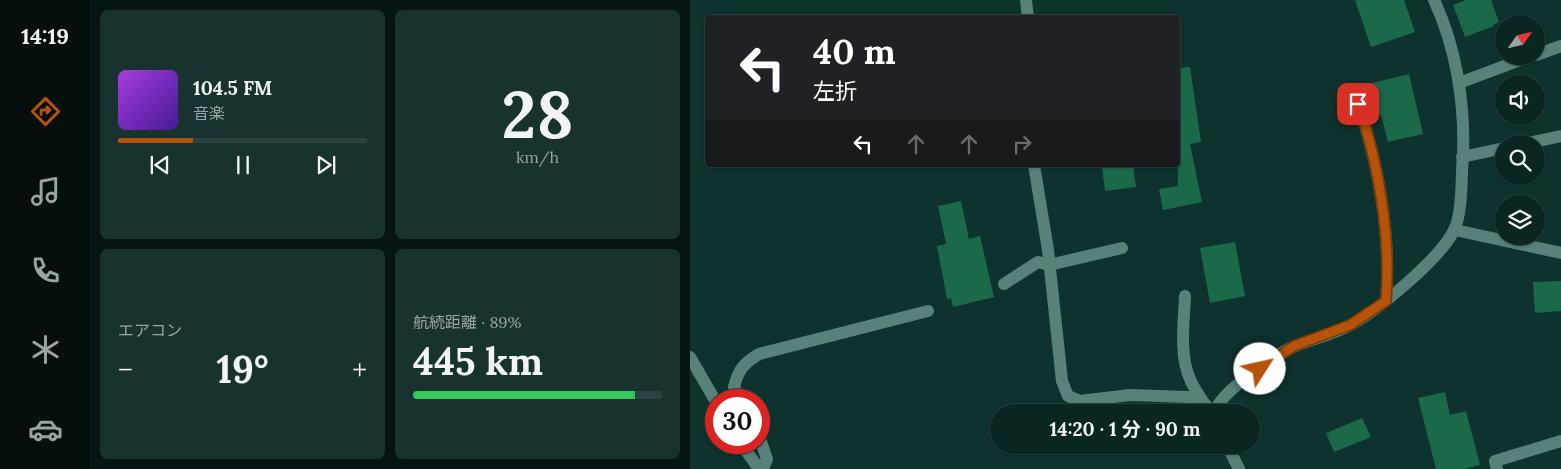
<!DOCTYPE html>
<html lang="ja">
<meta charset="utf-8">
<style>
body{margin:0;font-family:Lora,"Noto Sans JP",serif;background:#18322f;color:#f1f3f6;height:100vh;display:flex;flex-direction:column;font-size:19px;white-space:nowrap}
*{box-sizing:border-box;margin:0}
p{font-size:16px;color:#99a5a5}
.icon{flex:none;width:28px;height:28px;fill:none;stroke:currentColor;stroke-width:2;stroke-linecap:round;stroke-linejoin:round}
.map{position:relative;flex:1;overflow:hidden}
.drawer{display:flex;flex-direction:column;gap:10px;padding:10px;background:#061513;width:600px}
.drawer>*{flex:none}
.hud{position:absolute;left:15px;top:15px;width:475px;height:152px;border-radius:5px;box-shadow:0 1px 4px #0004,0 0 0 1px #2a4340;background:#202124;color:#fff;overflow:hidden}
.needle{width:32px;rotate:56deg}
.buttons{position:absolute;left:805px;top:15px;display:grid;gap:10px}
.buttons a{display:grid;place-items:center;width:50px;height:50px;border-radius:50%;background:#0a2622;box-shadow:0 1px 4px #0004,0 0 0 1px #2a4340;font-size:25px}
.speed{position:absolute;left:15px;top:389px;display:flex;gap:10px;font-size:25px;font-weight:700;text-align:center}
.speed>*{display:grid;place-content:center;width:65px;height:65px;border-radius:50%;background:#0a2622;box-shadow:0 1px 4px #0004,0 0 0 1px #2a4340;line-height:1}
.speed .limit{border:8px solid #d22;background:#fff;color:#111}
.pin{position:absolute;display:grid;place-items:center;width:42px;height:42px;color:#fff;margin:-21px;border-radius:10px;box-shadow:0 2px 8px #0006}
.me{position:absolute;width:55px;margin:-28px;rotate:55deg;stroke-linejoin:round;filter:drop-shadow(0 0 4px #0008)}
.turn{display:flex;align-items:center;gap:18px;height:105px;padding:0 25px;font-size:22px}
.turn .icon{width:65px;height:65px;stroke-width:2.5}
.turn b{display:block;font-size:35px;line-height:42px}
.lanes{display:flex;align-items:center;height:48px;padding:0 25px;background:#0003;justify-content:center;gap:25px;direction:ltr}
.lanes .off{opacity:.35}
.big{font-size:38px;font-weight:700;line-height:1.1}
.drawer .card{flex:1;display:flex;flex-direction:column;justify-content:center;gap:8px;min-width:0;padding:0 18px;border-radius:8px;background:#18322f}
.drawer .dial{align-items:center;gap:0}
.dial b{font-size:65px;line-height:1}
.song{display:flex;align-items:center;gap:15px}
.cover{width:60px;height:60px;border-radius:8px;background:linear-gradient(135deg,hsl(280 70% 55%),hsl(260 70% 35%))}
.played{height:5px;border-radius:2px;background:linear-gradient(90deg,#b45309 30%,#2a4340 30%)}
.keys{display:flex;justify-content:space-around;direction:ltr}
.heat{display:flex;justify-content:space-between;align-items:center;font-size:28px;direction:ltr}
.charge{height:8px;border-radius:4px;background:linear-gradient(90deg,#34c759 89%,#2a4340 0)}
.drawer .tiles{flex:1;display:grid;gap:10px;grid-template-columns:repeat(2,1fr)}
.trip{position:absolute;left:300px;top:404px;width:270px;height:50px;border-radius:25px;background:#0a2622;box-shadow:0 1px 4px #0004,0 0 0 1px #2a4340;font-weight:700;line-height:50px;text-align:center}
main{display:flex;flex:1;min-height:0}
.dock{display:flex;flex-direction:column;width:90px;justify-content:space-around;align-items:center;background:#040f0e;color:#99a5a5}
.dock .icon{width:35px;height:35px}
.dock .current{color:#b45309}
.dock b{font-size:22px;color:#f1f3f6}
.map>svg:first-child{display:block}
.building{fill:#1a6a4a}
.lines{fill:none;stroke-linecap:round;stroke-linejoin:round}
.minor{stroke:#58817a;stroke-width:12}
.route-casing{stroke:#753606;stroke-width:12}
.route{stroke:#b45309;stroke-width:9}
</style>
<main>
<nav class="dock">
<b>14:19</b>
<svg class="icon current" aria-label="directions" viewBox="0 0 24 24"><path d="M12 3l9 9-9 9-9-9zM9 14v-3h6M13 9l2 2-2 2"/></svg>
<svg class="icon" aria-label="music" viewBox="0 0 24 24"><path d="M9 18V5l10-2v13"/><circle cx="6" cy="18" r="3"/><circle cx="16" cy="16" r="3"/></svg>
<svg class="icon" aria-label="phone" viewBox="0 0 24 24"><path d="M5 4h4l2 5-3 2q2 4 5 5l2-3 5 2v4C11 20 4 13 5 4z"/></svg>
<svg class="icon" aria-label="climate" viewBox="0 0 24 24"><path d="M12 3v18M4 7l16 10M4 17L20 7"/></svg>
<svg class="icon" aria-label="car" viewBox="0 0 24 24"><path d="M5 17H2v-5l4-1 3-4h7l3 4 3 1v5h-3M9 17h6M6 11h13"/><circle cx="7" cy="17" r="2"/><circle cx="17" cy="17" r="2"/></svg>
</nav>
<section class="drawer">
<div class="tiles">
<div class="card">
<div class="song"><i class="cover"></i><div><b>104.5 FM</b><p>音楽</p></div></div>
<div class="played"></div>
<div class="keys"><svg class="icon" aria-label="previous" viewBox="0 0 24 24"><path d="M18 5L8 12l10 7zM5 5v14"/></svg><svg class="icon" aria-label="pause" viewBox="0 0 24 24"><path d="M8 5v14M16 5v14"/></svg><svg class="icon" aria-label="next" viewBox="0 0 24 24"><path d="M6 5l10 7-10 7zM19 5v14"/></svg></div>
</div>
<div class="card dial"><b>28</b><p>km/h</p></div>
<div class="card"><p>エアコン</p>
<div class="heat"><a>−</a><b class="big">19°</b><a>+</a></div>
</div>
<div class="card"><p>航続距離 · 89%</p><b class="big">445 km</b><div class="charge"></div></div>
</div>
</section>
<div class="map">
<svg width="871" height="469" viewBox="0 0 871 469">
<rect width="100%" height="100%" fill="#0e322d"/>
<path class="building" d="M 665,0 L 714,0 L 725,32 L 681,47 Z
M 776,0 L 801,0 L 809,22 L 804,24 L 804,26 L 775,37 L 763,5 Z
M 500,67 L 511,142 L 500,144 L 512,202 L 473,210 L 469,189 L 488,186 L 488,68 Z
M 719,74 L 733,134 L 698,142 L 691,115 L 686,116 L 678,84 Z
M 422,165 L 443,165 L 446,187 L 415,191 L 412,168 L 422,167 Z
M 271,201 L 279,239 L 290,236 L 304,297 L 263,307 L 261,298 L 257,299 L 247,246 L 256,244 L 248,206 Z
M 545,242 L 555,296 L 520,303 L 510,248 Z
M 871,281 L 871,311 L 845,313 L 843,282 Z
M 755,392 L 760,415 L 776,411 L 790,465 L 775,469 L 746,469 L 728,398 Z
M 672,418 L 681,437 L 644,452 L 636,433 Z"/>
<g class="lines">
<path class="minor" d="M 336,0 L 338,18
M 846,55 L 871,46
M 769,83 L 841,56
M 668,104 C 689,164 701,237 696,301
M 834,144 L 871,136
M 772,157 L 814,148
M 344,165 L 358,250 L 372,381 L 378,396 L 390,401 L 440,395 L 498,397 L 514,403 L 522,412
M 765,230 L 871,253
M 314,284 L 348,262 L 359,265 L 432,248
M 495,296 C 494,322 489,355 500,379 C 503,387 509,395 514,403
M 0,357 L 26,402
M 51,400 L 44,387 C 48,370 54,363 69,354 L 238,311
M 525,412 C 529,393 586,354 605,346 C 623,339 644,334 662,324 C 688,310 752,257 764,230 C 773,212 771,176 773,155 C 775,103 766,47 744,0
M 69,436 L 77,459 L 73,469
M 50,442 L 69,469
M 537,445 L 549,469
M 807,469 L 805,461 L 871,441"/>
</g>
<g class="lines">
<g class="route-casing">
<path id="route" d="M 570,369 L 604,346 L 660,325 L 696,301 C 701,239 689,163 668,104"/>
</g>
<use href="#route" class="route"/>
</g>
</svg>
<div class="buttons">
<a><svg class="needle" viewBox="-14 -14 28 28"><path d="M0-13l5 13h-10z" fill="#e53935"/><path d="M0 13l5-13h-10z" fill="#99a5a5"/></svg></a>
<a><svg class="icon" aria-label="sound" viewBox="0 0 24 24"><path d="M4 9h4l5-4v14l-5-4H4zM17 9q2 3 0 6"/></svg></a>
<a><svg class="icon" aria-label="search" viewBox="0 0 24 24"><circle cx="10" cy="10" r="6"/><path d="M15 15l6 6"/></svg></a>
<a><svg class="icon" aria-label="layers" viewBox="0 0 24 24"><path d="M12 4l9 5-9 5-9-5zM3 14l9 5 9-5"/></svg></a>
</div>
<div class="speed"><div class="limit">30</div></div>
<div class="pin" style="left:668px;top:104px;background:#d93025"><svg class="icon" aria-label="arrive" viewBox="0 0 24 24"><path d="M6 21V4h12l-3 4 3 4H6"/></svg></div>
<svg class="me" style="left:570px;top:369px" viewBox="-20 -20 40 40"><circle r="19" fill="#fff"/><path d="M0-13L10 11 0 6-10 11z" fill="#b45309"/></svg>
<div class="trip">14:20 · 1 分 · 90 m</div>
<div class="hud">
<div class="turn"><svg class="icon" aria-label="left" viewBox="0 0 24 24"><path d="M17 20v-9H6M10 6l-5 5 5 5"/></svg><div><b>40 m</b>左折</div></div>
<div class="lanes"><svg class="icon" aria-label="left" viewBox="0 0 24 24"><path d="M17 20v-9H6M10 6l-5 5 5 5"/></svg><svg class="icon off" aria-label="ahead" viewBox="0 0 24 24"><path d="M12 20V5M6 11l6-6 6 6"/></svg><svg class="icon off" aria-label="ahead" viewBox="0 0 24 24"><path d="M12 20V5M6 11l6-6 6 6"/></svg><svg class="icon off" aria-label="right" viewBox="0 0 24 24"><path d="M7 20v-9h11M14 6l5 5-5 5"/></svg></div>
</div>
</div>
</main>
